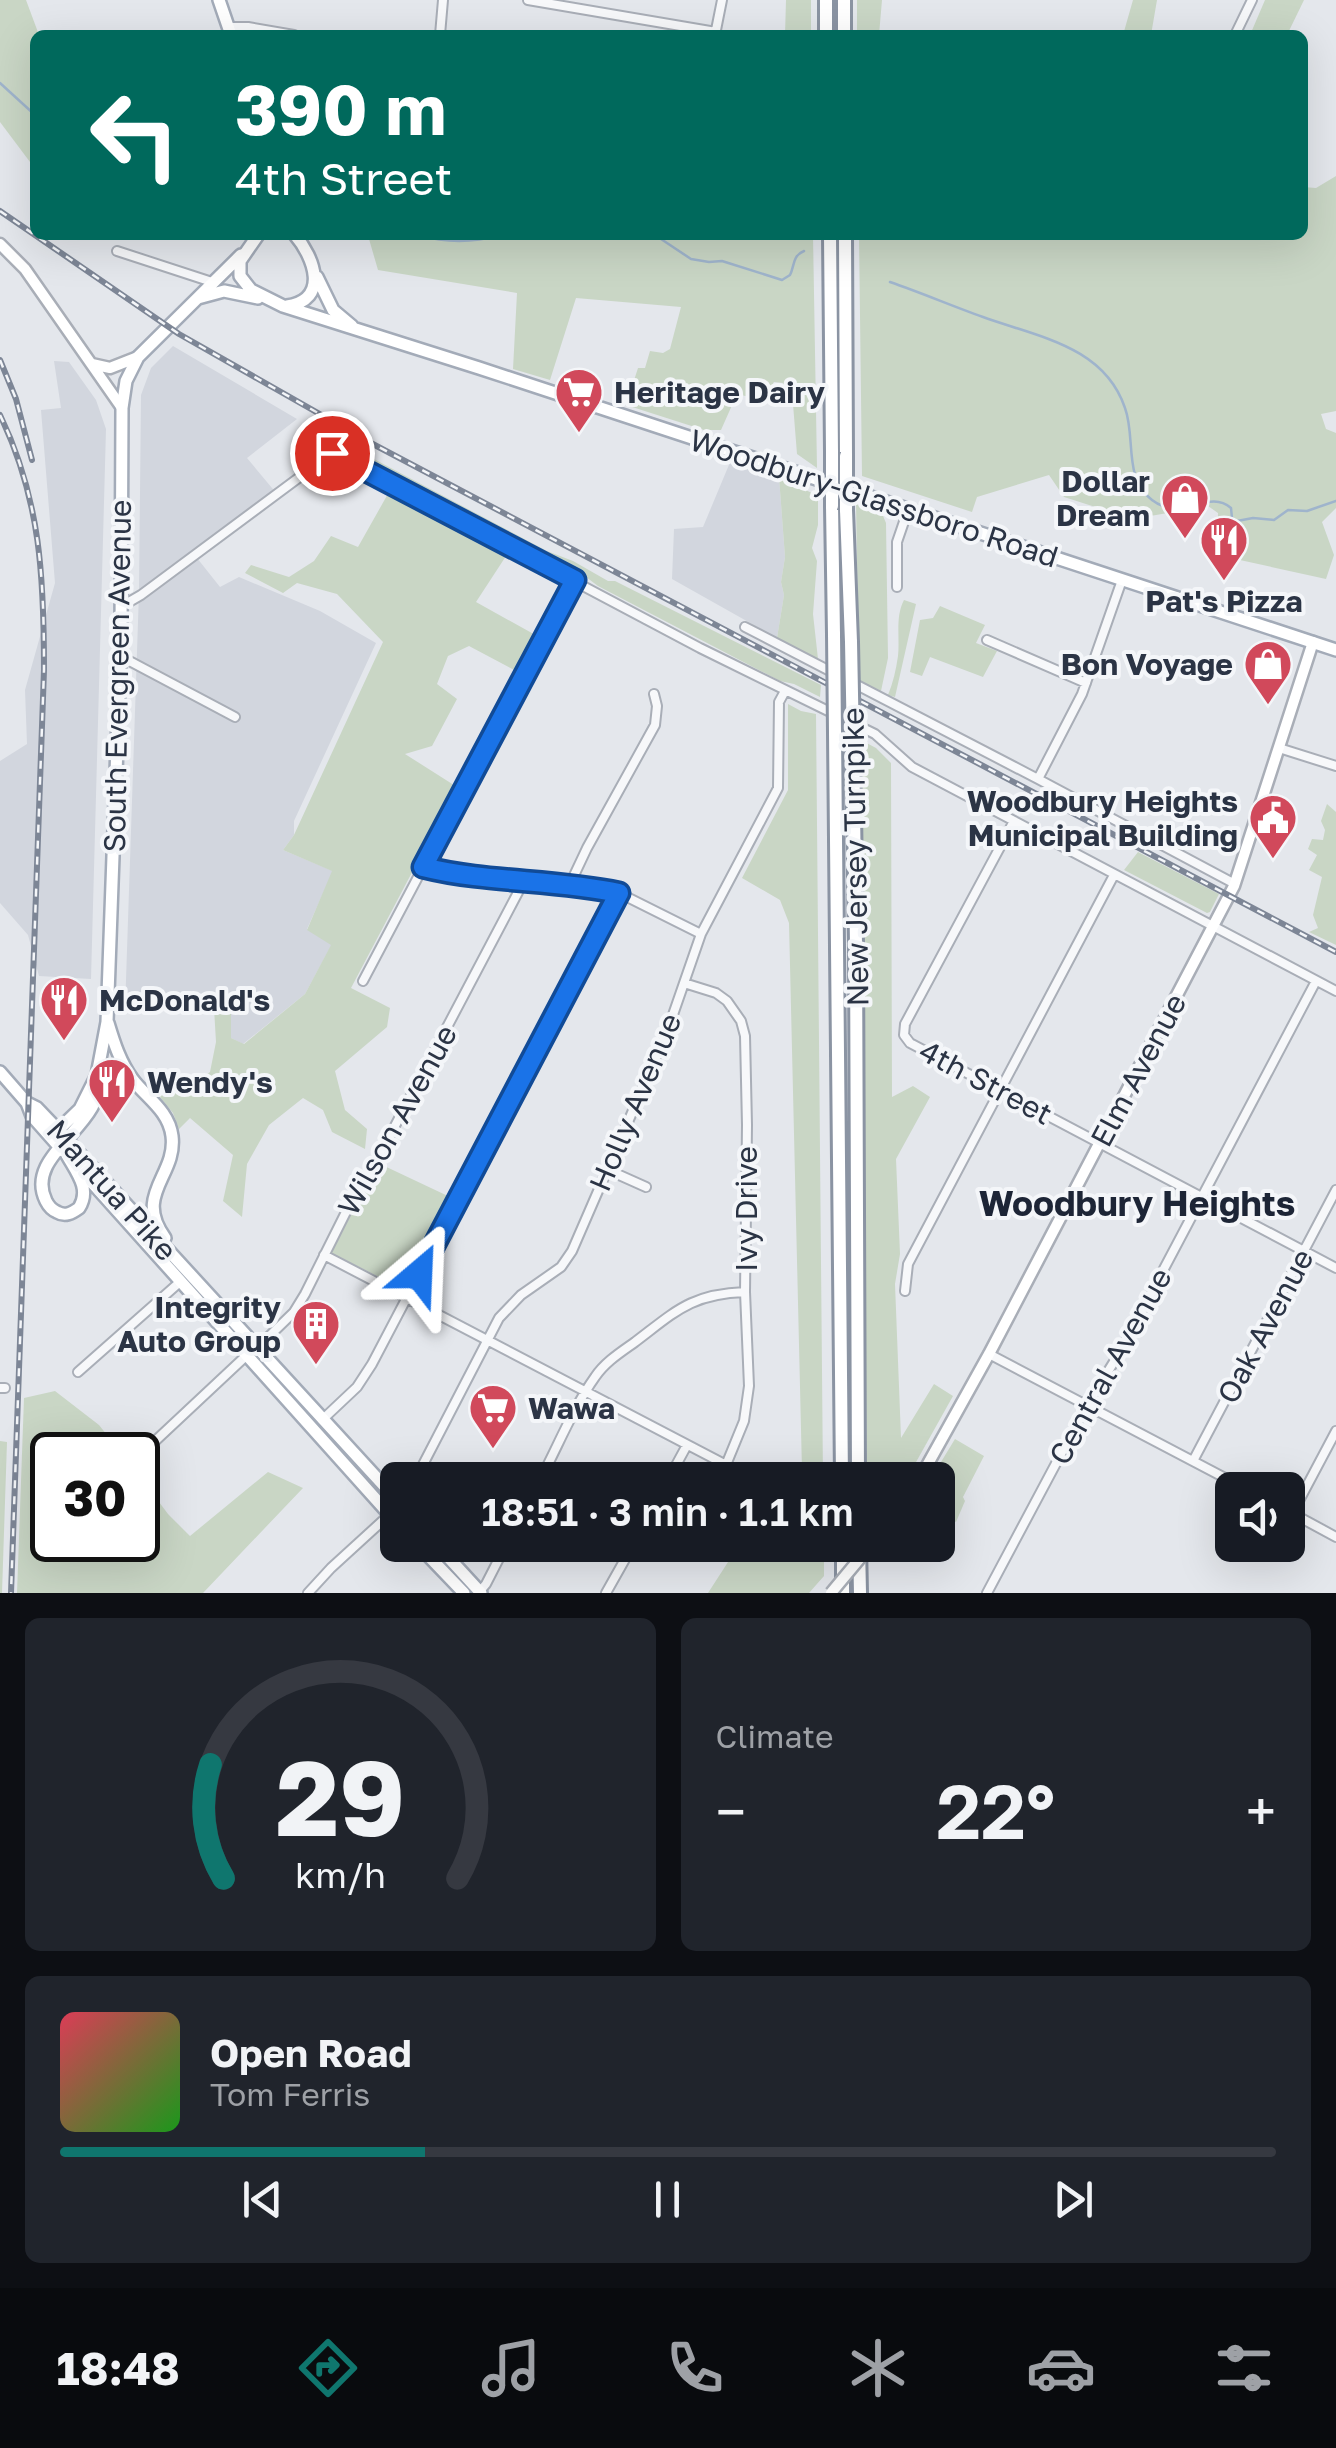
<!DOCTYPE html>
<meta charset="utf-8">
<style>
body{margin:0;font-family:"Golos Text",sans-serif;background:#20242c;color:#f1f3f6;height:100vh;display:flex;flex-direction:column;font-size:38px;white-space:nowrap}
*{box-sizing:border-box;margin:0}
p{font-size:32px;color:#9ea1a6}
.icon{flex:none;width:55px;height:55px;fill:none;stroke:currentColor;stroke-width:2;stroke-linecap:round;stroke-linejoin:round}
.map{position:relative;height:1593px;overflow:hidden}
.details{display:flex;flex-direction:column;gap:25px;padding:25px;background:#0d0f14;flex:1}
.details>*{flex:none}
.hud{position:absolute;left:30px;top:30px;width:1278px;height:210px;border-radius:15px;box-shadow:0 10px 40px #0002;background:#00695c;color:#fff;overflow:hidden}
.fabs{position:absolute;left:1215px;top:1472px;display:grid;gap:20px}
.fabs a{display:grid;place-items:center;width:90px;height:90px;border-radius:15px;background:#171b24;box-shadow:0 10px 40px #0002;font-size:50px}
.speed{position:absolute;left:30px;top:1432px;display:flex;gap:20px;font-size:50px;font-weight:700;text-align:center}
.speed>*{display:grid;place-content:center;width:130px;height:130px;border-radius:50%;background:#171b24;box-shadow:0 10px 40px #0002;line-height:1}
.speed .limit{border:5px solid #111;border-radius:15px;background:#fff;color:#111}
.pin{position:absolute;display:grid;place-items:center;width:85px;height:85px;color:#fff;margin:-42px;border:5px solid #fff;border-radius:50%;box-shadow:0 2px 10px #0007}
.me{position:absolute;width:110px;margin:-55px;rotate:26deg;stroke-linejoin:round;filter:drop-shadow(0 0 8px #0008)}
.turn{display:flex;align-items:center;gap:35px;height:210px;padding:0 40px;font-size:45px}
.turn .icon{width:130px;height:130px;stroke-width:2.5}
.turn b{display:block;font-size:70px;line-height:85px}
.big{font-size:75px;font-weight:600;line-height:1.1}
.details .widget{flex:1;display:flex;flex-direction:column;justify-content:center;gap:15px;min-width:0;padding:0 35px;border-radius:15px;background:#20242c}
.details .dial{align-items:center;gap:0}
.dial svg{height:260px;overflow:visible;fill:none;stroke:#363941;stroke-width:7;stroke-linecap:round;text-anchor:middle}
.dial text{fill:#f1f3f6;stroke:none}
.song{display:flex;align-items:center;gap:30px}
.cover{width:120px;height:120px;border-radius:15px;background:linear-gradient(135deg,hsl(350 70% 55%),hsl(120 70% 35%))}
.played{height:10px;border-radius:5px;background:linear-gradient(90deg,#0f766e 30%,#363941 30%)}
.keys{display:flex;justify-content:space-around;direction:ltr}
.heat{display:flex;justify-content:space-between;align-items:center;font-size:55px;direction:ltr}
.details .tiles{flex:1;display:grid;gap:25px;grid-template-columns:1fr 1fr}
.widget:last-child{grid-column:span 2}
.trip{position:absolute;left:380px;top:1462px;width:575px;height:100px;border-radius:15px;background:#171b24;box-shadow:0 10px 40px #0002;font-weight:600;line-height:100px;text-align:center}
.tab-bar{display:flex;height:160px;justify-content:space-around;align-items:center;background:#090b0e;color:#9ea1a6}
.tab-bar .icon{width:70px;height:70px}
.tab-bar .selected{color:#0f766e}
.tab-bar b{font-size:45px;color:#f1f3f6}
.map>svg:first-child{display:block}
.built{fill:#d2d6de}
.green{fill:#c9d6c5}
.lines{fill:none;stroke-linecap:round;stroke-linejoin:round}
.stream{stroke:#9fb4cc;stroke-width:2.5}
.street-casing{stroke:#a9aeb7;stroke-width:12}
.secondary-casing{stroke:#a9aeb7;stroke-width:15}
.primary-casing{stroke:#a3abb8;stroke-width:16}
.highway-casing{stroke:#8b94a3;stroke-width:18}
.street{stroke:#f7f8fa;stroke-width:8}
.secondary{stroke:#fff;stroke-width:10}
.primary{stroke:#fff;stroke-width:11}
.highway{stroke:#fff;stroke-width:12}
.rail-casing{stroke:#7d8696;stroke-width:6}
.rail{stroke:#f4f6f9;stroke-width:2.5;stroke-dasharray:8;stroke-linecap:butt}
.secondary-bridge-casing{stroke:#a9aeb7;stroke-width:15;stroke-linecap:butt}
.highway-bridge-casing{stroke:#8b94a3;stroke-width:18;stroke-linecap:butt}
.secondary-bridge{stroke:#fff;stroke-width:10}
.highway-bridge{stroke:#fff;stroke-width:12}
.route-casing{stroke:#114b97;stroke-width:25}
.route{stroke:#1a73e8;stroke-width:18}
.labels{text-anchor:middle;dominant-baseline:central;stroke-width:8;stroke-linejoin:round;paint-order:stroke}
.poi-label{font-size:30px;font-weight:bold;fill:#2b3445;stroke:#f4f6f9;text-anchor:start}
.street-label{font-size:30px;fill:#2b3445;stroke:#f4f6f9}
.quarter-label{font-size:35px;font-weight:bold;fill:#1d2536;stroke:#f4f6f9}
</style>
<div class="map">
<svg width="1336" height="1593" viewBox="0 0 1336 1593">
<rect width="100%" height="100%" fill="#e4e7ec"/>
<path class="built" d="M 173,346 L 297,419 L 247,458 L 277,494 L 197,558 L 220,587 L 239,577 L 320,611 L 376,643 L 294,821 L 294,835 L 283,850 L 333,871 L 307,929 L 332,944 L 305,994 L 243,1044 L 231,1038 L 230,1009 L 125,1010 L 139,592 L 141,395 L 151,368 Z
M 54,361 L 69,362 L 96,400 L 106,429 L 91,979 L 39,976 L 28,935 L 0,903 L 0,761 L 27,744 L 25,690 L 55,583 L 41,410 L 61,408 Z
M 731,460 L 779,477 L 785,557 L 781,582 L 784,595 L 777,638 L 672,579 L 674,529 L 703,527 Z"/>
<path class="green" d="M 0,0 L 26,0 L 39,35 L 35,35 L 35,165 L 30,162 L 0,122 Z
M 786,0 L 811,0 L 811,35 L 785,35 Z
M 857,0 L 882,0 L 879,35 L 857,35 Z
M 1133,0 L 1157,0 L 1151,35 L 1123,35 Z
M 1265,0 L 1304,0 L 1287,35 L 1250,35 Z
M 1336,176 L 1336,411 L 1321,414 L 1326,429 L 1336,433 L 1336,508 L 1322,522 L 1334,555 L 1326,579 L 1217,555 L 1218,513 L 1208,506 L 1133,519 L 1064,497 L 1049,475 L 977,497 L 972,512 L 862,476 L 859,235 L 1302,235 L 1303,187 L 1316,188 Z
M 360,235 L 733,235 L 778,238 L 778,235 L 813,235 L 817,468 L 797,454 L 793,404 L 779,404 L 783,383 L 774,382 L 762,400 L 737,394 L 721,430 L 704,430 L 626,405 L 638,368 L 645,368 L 650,351 L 663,353 L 670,349 L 681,307 L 576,298 L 550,380 L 513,369 L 517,293 L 378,270 L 369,239 Z
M 340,441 L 547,551 L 573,561 L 608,581 L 615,581 L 821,685 L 820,697 L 794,684 L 780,681 L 598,586 L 586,577 L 505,538 L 333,447 Z
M 779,477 L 818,496 L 818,525 L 812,548 L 817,561 L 813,614 L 818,659 L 777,638 L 784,595 L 781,582 L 785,557 Z
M 389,492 L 508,553 L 476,602 L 539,637 L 518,672 L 469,646 L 448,656 L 437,684 L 457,699 L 432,746 L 405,754 L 457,787 L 351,988 L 390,1008 L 387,1027 L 335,1071 L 345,1110 L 367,1129 L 365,1149 L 332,1132 L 323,1110 L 303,1098 L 269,1125 L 247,1164 L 242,1217 L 223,1201 L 233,1155 L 190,1118 L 179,1129 L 173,1113 L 155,1091 L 160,1083 C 182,1084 192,1086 210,1072 L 216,1042 L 214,1008 L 231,1009 L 231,1038 L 244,1044 L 305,994 L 331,945 L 307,930 L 332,871 L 283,850 L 294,835 L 383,642 L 337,594 L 297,583 L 283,593 L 245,573 L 251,565 L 289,577 L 314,561 L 331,536 L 358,547 Z
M 856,502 L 881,511 L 886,523 L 888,658 L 881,691 L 859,681 Z
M 904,600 L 916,604 L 895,697 L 888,695 C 893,683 896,670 898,656 C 900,637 895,617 904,600 Z
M 940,606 L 985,625 L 976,643 L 997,651 L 983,677 L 930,657 L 922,676 L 910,672 L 920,620 L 933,618 Z
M 788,704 L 801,711 L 816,714 L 823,1480 L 799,1480 L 802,1471 L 789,923 L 780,900 L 742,878 L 788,790 Z
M 859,739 L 876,748 L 891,763 L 892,1097 L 913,1086 L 930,1097 L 896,1159 L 900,1254 L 895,1284 L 901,1438 L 934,1384 L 953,1396 L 906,1480 L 867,1480 Z
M 1327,804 L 1336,812 L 1336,945 L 1309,932 L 1318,928 L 1313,915 L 1322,877 L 1309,870 L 1317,855 L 1308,849 L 1312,839 L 1323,840 L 1325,830 L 1321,821 Z
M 1138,852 L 1219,894 L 1210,912 L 1207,913 L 1124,870 Z
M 378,1163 L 450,1197 L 403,1289 L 331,1253 Z
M 55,1391 L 99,1425 L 123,1455 L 52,1455 L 52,1540 L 138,1540 L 138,1474 L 168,1514 L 190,1536 L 268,1472 L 303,1488 L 203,1593 L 17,1593 L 24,1398 Z
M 955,1439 L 984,1456 L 963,1497 L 965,1501 L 956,1522 L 951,1519 L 938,1533 L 938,1480 L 930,1480 Z
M 0,1441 L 7,1442 L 2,1593 L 0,1593 Z
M 739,1545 L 824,1545 L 824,1576 L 809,1593 L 708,1593 Z"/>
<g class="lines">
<path class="stream" d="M 0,83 L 35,115
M 419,235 C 446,243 472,243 500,235
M 643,235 L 658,237 L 691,259 L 709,262 L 722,261 L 782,280 L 790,275 C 795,265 792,256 804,251
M 890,282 C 922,293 952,306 983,317 C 1038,337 1104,346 1125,408 C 1136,438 1123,478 1152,500 C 1182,523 1208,488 1231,508 L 1232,518 L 1237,521 L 1253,518 L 1274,520 L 1288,510 L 1307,511 L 1336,501"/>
<g class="street-casing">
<path id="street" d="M 528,0 L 716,32
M 228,27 L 248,27 L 294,35
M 440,35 L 443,0
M 715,35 L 722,0
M 1235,35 L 1252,0
M 117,251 L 212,282
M 897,587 L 897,542 L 908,510
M 122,606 L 141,595 L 332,453 L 700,648 L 875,734 L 912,767 L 1336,991
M 745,627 L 1038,779 L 1235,884
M 987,640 L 1086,683
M 120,656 L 235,717
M 1279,748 L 1336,766
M 1038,779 L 1082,694 L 1122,580
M 1014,821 L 905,1024 L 904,1035 L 910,1043 L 1336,1268
M 423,867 L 441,872 L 570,884 L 619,893 L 701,934
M 570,884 L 587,848 L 655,725 L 657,706 L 654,694
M 363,981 L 575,580
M 684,983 L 716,993 L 727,1001 L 741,1021 L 745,1036 L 747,1125 L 745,1292 L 749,1386 L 744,1421 L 726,1465
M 608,1170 L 646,1187
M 324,1255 L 755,1480
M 905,1291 L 908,1264 L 1114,875
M 257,1348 L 294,1312 L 305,1294 L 347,1210 L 387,1141 L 524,881
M 989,1354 L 1248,1490
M 78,1372 L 181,1281
M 0,1388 L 5,1388
M 322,1420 L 357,1387 L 372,1364 L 619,893
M 153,1443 L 247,1355
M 1193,1461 L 1336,1190
M 415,1480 L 499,1318 L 521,1295 L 561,1267 L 572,1251 L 667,1032 L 701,934 L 778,788 L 779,702 L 785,691
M 540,1480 C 558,1446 573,1408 595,1377 C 605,1362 621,1352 635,1342 C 676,1311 691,1294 745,1292
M 668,1480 L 687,1445
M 1288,1511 L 1336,1537
M 1292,1514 L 1336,1431
M 480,1591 L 486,1584 L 506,1545
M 308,1593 L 331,1568 L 389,1515
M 606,1593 L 633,1545
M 987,1593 L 1086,1407 L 1120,1352 L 1316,981"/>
</g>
<g class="secondary-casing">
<path id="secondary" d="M 0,244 L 25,269 L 122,408
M 92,364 L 110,368 L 138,357
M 919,1480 L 989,1354 L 1234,886 L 1313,642"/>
</g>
<g class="primary-casing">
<path id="primary" d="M 219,0 L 231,35
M 258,235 L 240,261 L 240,276 L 251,290 L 283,306 L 479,368 L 1336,650
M 317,277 L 333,310 L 352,326
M 198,298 L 224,291 L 258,298
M 287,306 C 330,300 314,257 295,235
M 108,1023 C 114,1043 120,1062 133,1080 C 147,1098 169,1111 172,1136 C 177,1176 133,1194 165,1238
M 0,1072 L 27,1103 L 37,1108 L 58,1130 L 398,1501
M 97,1075 C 109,1069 119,1070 130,1078
M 27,1103 L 32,1116 L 63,1151
M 53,1135 L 80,1109 L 97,1075
M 67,1155 C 77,1173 91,1189 79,1208 C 72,1213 65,1217 57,1212 C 52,1210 48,1205 46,1201 C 22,1153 110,1124 97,1075 L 107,1022 L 121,635 L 122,408 L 126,381 L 138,357 L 241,255
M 79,1168 L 398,1524
M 418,1545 L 464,1593
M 437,1545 L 481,1593"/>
</g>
<g class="highway-casing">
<path id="highway" d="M 826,0 L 826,35
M 844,35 L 844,0
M 830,235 L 832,452
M 845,235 L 846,456
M 832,506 L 834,634
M 846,510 L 851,642
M 835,733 L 842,1480
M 853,745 L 856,944 L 858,1480
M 843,1545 L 843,1593
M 859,1545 L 860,1593"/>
</g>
<use href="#street" class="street"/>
<use href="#secondary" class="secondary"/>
<use href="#primary" class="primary"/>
<use href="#highway" class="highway"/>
<g class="rail-casing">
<path id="rail" d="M 0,211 L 179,334 L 369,442 L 1336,952
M 0,360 L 16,399 L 32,460
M 0,415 C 41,500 44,579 44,670 L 11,1593"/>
</g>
<use href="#rail" class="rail"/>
<g class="secondary-bridge-casing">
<path id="secondary-bridge" d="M 831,1593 L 871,1545"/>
</g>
<g class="highway-bridge-casing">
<path id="highway-bridge" d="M 832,452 L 832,506
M 846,456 L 846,510
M 834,634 L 835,733
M 851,642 L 853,745"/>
</g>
<use href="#secondary-bridge" class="secondary-bridge"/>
<use href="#highway-bridge" class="highway-bridge"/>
</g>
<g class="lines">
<g class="route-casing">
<path id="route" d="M 332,453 L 575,580 L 423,867 C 487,883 554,879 619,893 L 419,1274"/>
</g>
<use href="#route" class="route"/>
</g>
<defs>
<g id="supermarket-pin" transform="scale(2.5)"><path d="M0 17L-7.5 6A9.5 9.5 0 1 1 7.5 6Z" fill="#d1495b" stroke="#f4f6f9"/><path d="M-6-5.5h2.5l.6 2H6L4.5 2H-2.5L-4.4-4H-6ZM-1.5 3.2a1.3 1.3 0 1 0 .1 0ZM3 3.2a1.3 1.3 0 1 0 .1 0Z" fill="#fff"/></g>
<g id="shop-pin" transform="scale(2.5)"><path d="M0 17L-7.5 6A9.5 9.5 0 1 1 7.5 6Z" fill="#d1495b" stroke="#f4f6f9"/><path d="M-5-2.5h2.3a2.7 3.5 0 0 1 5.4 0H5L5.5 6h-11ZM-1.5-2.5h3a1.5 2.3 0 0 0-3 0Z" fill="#fff"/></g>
<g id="restaurant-pin" transform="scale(2.5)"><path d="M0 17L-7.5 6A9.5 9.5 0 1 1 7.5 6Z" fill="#d1495b" stroke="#f4f6f9"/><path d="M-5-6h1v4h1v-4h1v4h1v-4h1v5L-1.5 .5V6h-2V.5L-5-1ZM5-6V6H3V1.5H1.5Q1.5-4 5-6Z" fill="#fff"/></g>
<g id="civic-pin" transform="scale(2.5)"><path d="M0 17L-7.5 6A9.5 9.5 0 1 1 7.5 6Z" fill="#d1495b" stroke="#f4f6f9"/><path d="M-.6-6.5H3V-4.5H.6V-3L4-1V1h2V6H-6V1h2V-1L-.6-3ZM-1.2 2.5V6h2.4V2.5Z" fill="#fff"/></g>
<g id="building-pin" transform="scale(2.5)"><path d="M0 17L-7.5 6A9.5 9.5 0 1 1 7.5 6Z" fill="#d1495b" stroke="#f4f6f9"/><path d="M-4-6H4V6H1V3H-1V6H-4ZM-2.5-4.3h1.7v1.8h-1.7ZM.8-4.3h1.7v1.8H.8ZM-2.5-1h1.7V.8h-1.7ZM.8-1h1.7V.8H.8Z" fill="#fff"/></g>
</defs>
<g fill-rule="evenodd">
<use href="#supermarket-pin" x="579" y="392"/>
<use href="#shop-pin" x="1185" y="498"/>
<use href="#restaurant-pin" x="1224" y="540"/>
<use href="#shop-pin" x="1268" y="664"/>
<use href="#civic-pin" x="1273" y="818"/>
<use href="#restaurant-pin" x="64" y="1000"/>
<use href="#restaurant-pin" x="112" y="1082"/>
<use href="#building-pin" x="316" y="1324"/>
<use href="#supermarket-pin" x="493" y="1408"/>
</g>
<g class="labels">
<g class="poi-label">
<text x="614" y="392">Heritage Dairy</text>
<text x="1150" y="481" text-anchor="end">Dollar<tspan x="1150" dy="34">Dream</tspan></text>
<text x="1224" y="601" text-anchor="middle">Pat's Pizza</text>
<text x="1233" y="664" text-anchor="end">Bon Voyage</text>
<text x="1238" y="801" text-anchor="end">Woodbury Heights<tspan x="1238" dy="34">Municipal Building</tspan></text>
<text x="99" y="1000">McDonald's</text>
<text x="147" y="1082">Wendy's</text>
<text x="281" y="1307" text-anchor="end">Integrity<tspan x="281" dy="34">Auto Group</tspan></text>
<text x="528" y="1408">Wawa</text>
</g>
<g class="street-label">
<text transform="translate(874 498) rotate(18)">Woodbury-Glassboro Road</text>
<text transform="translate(117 676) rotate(-89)">South Evergreen Avenue</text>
<text transform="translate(855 857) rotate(-91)">New Jersey Turnpike</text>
<text transform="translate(1138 1070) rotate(-62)">Elm Avenue</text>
<text transform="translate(986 1082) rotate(28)">4th Street</text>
<text transform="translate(635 1102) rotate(-67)">Holly Avenue</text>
<text transform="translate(397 1120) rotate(-61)">Wilson Avenue</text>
<text transform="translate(112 1190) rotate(48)">Mantua Pike</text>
<text transform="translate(746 1209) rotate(-90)">Ivy Drive</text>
<text transform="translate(1265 1326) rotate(-62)">Oak Avenue</text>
<text transform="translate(1110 1366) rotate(-61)">Central Avenue</text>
</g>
<g class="quarter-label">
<text x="1137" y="1203">Woodbury Heights</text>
</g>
</g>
</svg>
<div class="fabs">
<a><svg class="icon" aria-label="sound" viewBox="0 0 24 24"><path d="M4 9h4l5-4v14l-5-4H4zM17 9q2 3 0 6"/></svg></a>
</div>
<div class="speed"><div class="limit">30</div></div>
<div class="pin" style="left:332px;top:453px;background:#d93025"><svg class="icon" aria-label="arrive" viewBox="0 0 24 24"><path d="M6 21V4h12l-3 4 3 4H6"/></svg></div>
<svg class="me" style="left:419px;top:1274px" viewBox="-20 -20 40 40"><path d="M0-17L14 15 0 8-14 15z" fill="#1a73e8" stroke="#fff" stroke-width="4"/></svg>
<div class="trip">18:51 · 3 min · 1.1 km</div>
<div class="hud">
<div class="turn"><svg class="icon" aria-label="left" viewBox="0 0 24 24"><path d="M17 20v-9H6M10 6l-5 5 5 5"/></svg><div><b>390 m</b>4th Street</div></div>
</div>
</div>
<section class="details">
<div class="tiles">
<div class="widget dial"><svg viewBox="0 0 100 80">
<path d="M14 69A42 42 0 1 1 86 69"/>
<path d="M14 69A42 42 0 0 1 10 34" stroke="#0f766e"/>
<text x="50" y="56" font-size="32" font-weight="700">29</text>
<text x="50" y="72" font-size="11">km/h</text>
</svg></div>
<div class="widget"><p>Climate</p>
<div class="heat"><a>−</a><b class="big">22°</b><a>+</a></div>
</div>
<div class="widget">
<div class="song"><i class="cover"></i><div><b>Open Road</b><p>Tom Ferris</p></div></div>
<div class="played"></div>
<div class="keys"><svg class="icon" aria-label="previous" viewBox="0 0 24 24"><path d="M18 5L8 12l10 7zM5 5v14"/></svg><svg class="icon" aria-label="pause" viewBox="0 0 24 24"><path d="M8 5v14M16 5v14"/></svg><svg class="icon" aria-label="next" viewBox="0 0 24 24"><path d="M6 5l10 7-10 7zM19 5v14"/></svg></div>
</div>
</div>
</section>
<nav class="tab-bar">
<b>18:48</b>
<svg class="icon selected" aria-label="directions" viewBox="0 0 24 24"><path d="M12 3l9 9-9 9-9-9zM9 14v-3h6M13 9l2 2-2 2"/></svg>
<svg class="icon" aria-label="music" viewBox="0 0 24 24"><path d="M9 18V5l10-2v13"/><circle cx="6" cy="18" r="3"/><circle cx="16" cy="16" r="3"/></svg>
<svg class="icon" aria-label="phone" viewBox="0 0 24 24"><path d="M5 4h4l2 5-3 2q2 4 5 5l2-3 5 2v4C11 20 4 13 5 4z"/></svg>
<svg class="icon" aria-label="climate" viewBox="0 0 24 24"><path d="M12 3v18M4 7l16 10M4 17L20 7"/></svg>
<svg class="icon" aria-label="car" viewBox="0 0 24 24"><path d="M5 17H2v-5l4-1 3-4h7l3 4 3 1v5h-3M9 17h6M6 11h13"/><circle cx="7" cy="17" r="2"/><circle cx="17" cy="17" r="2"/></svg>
<svg class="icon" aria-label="filters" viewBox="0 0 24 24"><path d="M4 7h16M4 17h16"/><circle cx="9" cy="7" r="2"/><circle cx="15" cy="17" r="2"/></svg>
</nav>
